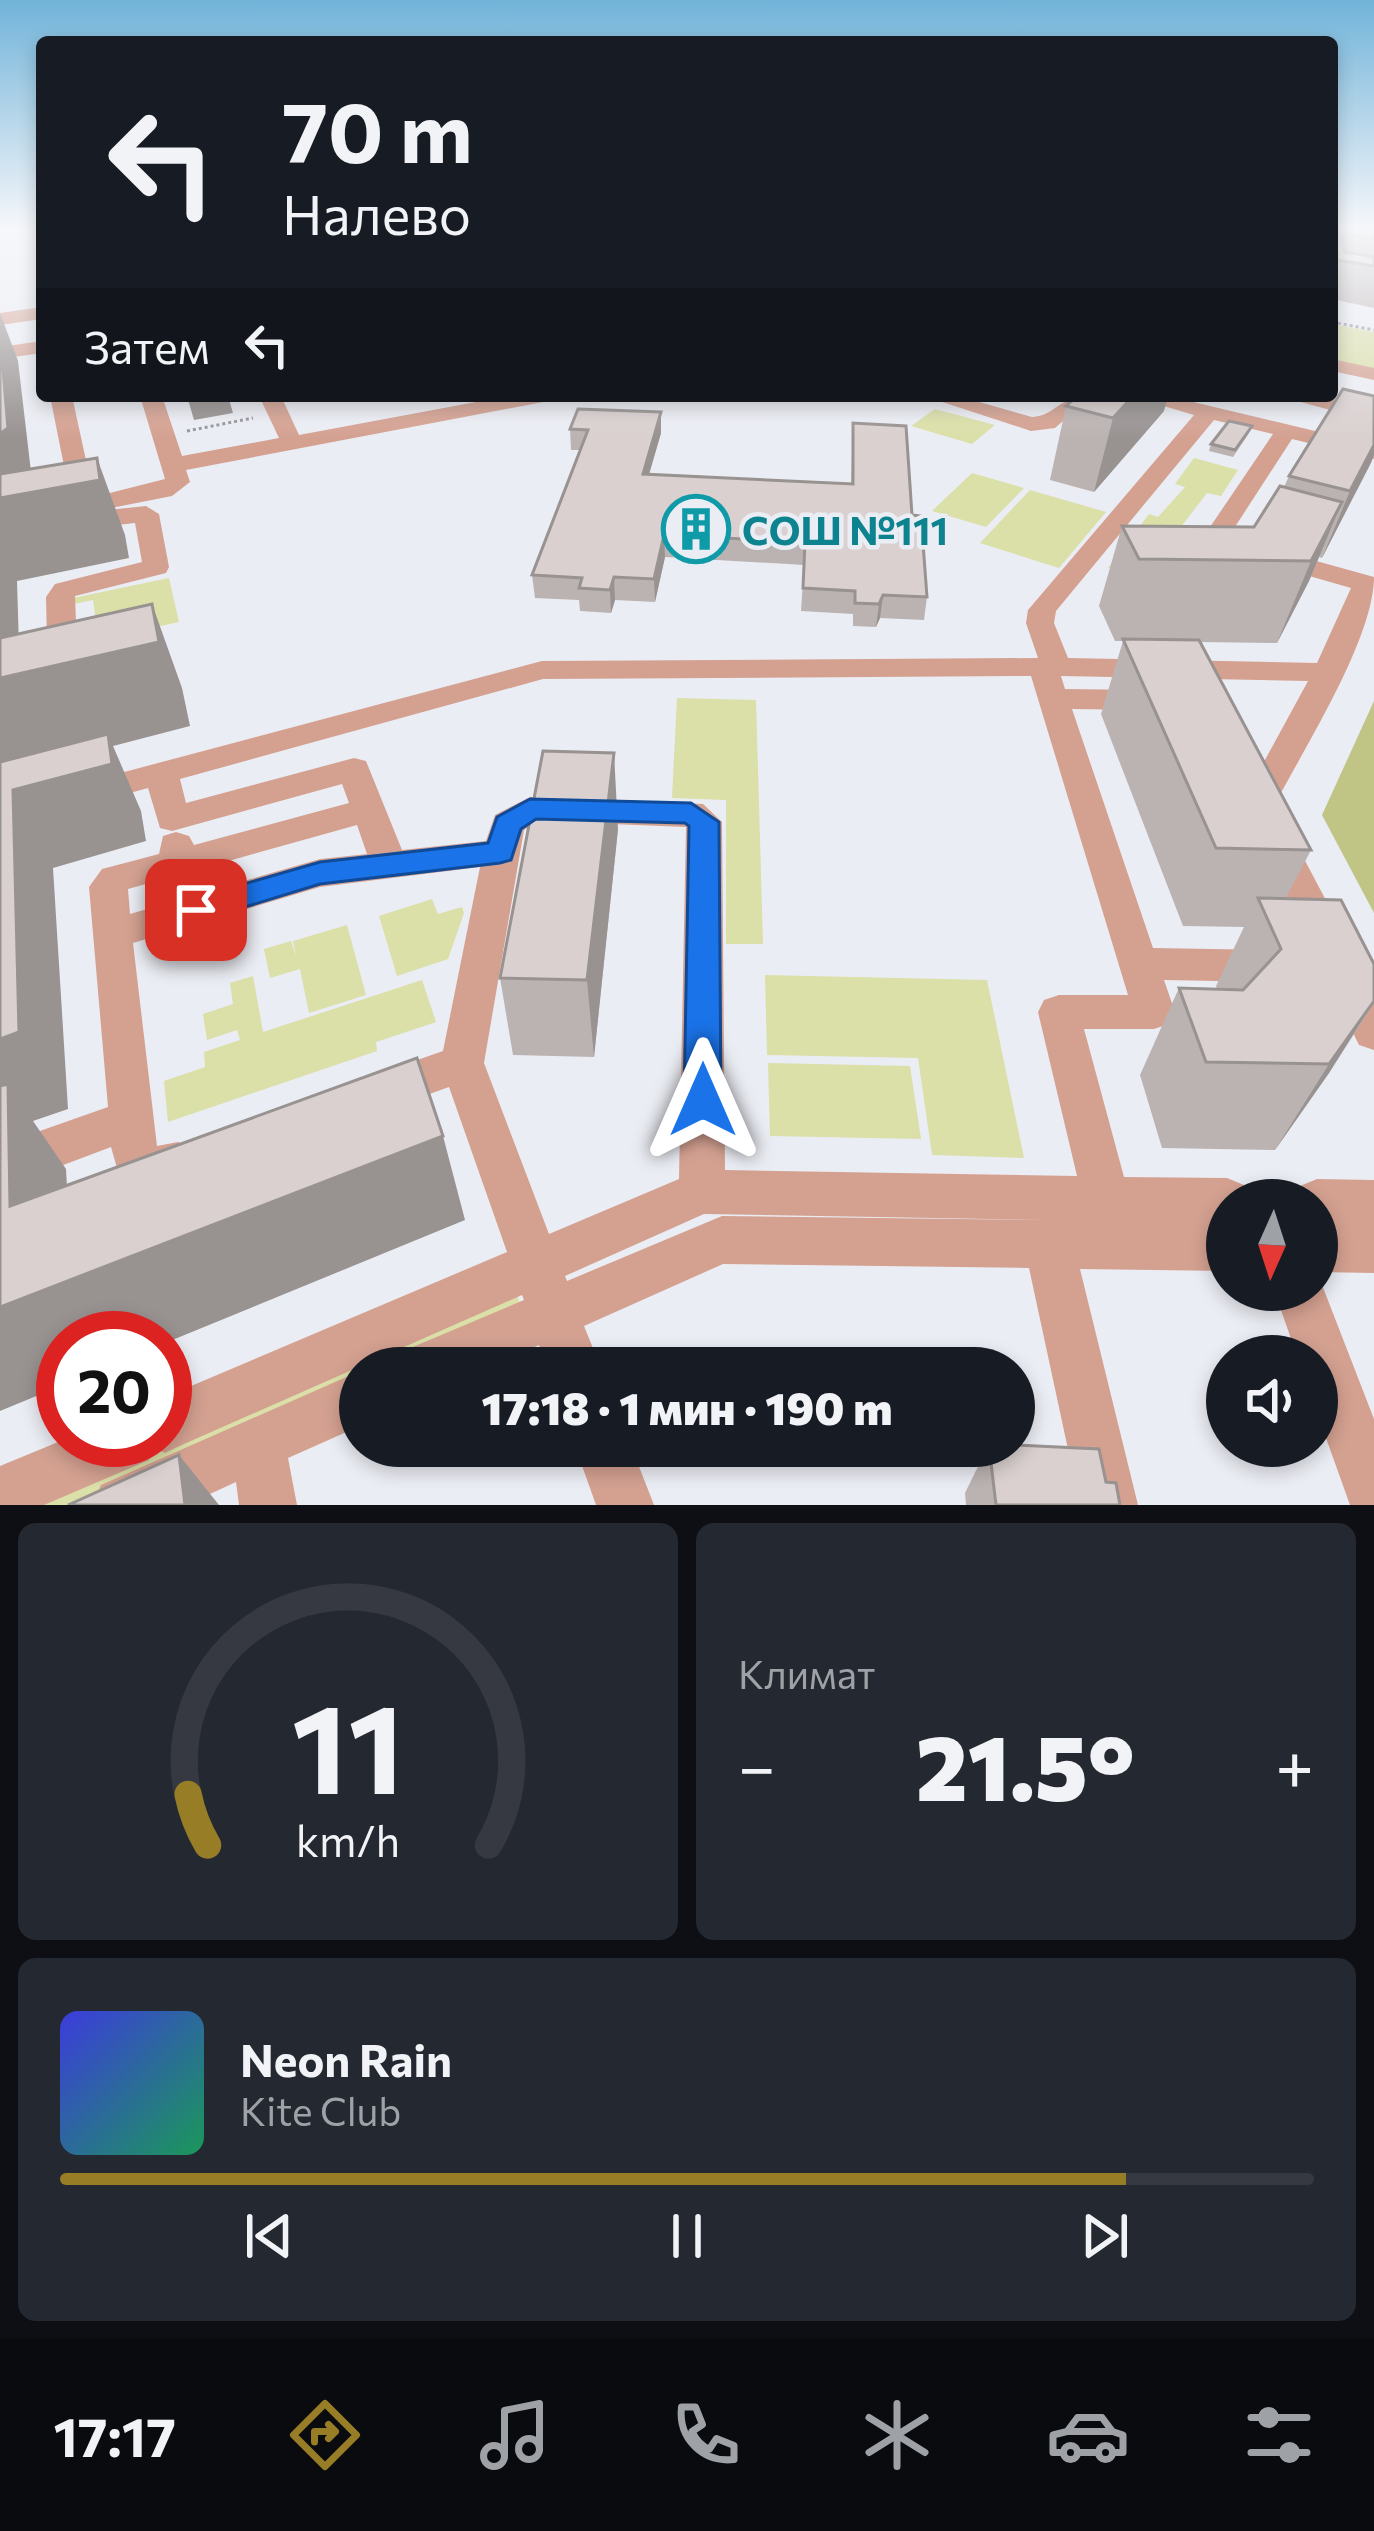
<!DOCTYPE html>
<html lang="ru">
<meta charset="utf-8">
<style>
body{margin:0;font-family:Commissioner,sans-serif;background:#242831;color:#f1f3f6;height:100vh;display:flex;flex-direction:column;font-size:45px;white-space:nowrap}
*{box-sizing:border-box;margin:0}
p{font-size:39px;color:#9ea1a6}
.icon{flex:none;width:66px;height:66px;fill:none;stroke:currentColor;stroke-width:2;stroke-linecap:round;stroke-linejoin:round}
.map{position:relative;height:1505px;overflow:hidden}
.drawer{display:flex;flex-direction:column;gap:18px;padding:18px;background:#0d0f14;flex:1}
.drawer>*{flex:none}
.guide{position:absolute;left:36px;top:36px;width:1302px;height:366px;border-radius:12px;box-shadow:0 6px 18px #0003;background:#171b24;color:#f1f3f6;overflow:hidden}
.needle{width:78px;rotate:183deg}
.tools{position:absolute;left:1206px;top:1179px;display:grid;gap:24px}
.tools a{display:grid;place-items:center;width:132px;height:132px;border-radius:50%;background:#171b24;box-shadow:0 6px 18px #0003;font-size:60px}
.speed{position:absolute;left:36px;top:1311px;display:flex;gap:24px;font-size:60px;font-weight:700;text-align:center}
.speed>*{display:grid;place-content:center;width:156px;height:156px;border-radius:50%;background:#171b24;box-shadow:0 6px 18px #0003;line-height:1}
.speed .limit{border:18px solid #d22;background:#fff;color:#111}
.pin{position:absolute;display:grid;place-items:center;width:102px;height:102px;color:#fff;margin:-51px;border-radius:24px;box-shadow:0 6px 18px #0006}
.me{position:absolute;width:132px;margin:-66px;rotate:0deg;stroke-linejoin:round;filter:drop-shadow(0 0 9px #0008)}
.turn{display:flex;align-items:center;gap:42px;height:252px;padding:0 48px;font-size:54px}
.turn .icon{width:156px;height:156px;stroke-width:2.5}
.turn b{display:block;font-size:84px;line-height:102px}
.then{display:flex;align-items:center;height:114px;padding:0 48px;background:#0003;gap:24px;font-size:45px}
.big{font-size:90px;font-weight:800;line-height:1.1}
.drawer .tile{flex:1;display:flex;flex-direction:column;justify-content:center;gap:18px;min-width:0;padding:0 42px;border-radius:18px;background:#242831}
.drawer .dial{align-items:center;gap:0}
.dial svg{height:312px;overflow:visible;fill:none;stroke:#363941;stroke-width:7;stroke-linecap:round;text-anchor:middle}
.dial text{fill:#f1f3f6;stroke:none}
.song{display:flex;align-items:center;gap:36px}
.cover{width:144px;height:144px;border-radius:18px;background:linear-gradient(135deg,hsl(240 70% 55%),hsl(150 70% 35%))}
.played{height:12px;border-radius:6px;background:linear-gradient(90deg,#977d25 85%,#363941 85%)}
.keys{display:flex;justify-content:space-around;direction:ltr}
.heat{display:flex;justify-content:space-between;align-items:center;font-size:66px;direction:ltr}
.drawer .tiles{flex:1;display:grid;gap:18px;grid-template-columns:1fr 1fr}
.tile:last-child{grid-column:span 2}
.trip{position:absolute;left:339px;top:1347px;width:696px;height:120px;border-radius:60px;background:#171b24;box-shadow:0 6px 18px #0003;font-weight:800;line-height:120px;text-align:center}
.menu{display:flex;height:192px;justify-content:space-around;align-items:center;background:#090b0e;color:#9ea1a6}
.menu .icon{width:84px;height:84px}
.menu .current{color:#977d25}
.menu b{font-size:54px;color:#f1f3f6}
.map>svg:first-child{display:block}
.green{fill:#dbdfa8}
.forest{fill:#c0c484}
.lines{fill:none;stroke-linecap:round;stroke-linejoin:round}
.path{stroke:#94969b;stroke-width:3;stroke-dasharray:3 3;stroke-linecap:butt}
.minor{fill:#d4a191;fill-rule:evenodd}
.wall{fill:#bbb3b2}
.shaded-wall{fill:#989291}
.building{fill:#d9d0cf;stroke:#989291;stroke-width:3}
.route{fill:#1a73e8;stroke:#114b97;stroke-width:3}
.labels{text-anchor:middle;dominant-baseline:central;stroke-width:9;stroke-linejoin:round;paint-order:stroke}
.far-culture-label{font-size:39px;font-weight:bold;fill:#0d838f;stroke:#ebedf4;text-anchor:start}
</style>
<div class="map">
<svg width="1374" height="1505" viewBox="0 0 1374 1505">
<rect width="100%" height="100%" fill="#ebedf4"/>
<path class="green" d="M 1332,324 L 1374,332 L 1374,369 L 1332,360 Z
M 935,409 L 995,425 L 972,444 L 911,426 Z
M 1194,458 L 1238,470 L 1221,496 L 1207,493 L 1148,570 L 1108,568 L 1149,514 L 1158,517 L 1185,487 L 1175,484 Z
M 972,473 L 1024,488 L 986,527 L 932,511 Z
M 1030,490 L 1106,512 L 1059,568 L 980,543 Z
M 169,578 L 179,622 L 118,635 L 97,630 L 93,600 L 74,604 L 73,598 Z
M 677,698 L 756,700 L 763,944 L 726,944 L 726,800 L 672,798 Z
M 432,899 L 438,914 L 462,907 L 464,913 L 448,959 L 397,976 L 379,916 Z
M 347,925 L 366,995 L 309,1013 L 300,969 L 270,978 L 264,949 L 291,941 L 296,956 L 293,941 Z
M 765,975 L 987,980 L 1024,1158 L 932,1155 L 918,1058 L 767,1055 Z
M 253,976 L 263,1032 L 422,980 L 436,1022 L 376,1042 L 377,1051 L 168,1122 L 164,1081 L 205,1067 L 204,1052 L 240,1040 L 237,1030 L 207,1040 L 203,1014 L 233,1004 L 230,983 Z
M 768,1063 L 910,1066 L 921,1139 L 770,1136 Z
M 515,1289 L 522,1309 L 387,1368 L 360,1368 L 360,1380 L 73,1505 L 26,1505 Z"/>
<path class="forest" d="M 1374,701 L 1374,913 L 1322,815 Z"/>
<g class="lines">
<path class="path" d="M 1332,322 L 1374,330
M 187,431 L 253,418"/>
<path class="minor" d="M 42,307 L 42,319 L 0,325 L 0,313 Z
M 42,341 L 42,353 L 0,359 L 0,347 Z
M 1332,359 L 1374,368 L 1374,380 L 1332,371 Z
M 50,396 L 72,396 L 94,497 L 165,479 L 140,396 L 162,396 L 182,456 L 279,438 L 259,396 L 281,396 L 299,435 L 508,396 L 554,396 L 543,402 L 186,470 L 190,482 L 172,496 L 0,530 L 0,514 L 71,501 Z
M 924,396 L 958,396 L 1032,417 C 1056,416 1057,396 1091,396 L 1055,428 L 1031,431 Z
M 1130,396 L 1168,396 L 1374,445 L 1374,459 L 1292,439 L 1207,570 L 1198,572 L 1185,564 L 1273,434 L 1214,420 L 1056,611 L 1054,623 L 1068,658 L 1317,663 L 1351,588 L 1264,563 L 1260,557 L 1273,549 L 1374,577 C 1374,638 1305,747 1275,804 L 1374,991 L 1374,1050 L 1359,1045 L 1241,804 L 1308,681 L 1061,676 L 1065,689 L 1147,690 L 1163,700 L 1147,710 L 1072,709 L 1153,948 L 1270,950 L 1284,955 L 1290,966 L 1284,977 L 1270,982 L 1164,980 L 1175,1012 L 1169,1024 L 1154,1029 L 1084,1029 L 1124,1177 L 1227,1178 L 1244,1185 L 1250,1200 L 1227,1200 L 1227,1271 L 1080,1269 L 1138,1505 L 1080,1505 L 1029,1268 L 723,1264 L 584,1326 L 601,1368 L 547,1368 L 539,1345 L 488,1368 L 400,1368 L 408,1349 L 524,1300 L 522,1295 L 184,1444 L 165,1453 L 154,1448 L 149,1460 L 44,1505 L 0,1505 L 0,1466 L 63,1440 L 165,1440 L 165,1397 L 507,1252 L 449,1087 L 385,1110 L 369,1105 L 363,1091 L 369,1077 L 443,1051 L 480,867 L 320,887 L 133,943 L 157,1146 L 178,1142 L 194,1149 L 201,1164 L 194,1179 L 162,1192 L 119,1175 L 111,1147 L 0,1189 L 0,1145 L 108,1107 L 89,887 L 102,869 L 159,854 L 163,836 L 176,832 L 189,836 L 194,845 L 349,803 L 342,784 L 172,831 L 160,828 L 148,788 L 0,829 L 0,805 L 542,661 L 1038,658 L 1026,623 L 1028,610 L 1194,415 ZM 1031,676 L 1128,995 L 1059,995 L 1044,1000 L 1038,1012 L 1077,1176 L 725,1170 L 722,822 L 703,804 L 530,797 L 495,815 L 486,841 L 402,850 L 366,761 L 354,758 L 186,803 L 180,779 L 543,679 ZM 537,821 L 686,827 L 679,1179 L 549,1234 L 484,1063 L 524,830 ZM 357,825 L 367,854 L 320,859 L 130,914 L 128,889 ZM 704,1214 L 1045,1220 L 722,1216 L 567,1281 L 565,1276 Z
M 1279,396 L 1319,396 L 1374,408 L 1374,422 Z
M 146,506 L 159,514 L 169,567 L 166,573 L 75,596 L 77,648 L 72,654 L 0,675 L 0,657 L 47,643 L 46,597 L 55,584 L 142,562 L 135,523 L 108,526 L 95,518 L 108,510 Z
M 1317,1179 L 1374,1180 L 1374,1273 L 1317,1272 L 1317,1200 L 1294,1200 L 1300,1186 Z
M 1317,1272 L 1374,1419 L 1374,1505 L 1350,1505 L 1317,1413 L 1317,1356 L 1297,1356 L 1274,1290 L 1317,1290 Z
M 360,1371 L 360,1426 L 288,1458 L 297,1505 L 239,1505 L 236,1482 L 186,1505 L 92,1505 L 101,1485 Z
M 575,1446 L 631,1446 L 654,1505 L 596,1505 Z"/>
</g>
<path class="wall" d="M 1332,229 L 1374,229 L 1374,308 L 1332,299 Z
M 1066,406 L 1164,411 L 1094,492 L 1050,480 Z
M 853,423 L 912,515 L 927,597 L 924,620 L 880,618 L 876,627 L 853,626 L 853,614 L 801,611 L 804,565 L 665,557 L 655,602 L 615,600 L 611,613 L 580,611 L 579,600 L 535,598 L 532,575 L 580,450 L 571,450 L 570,429 L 661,433 L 649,474 L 851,484 Z
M 1249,433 L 1233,457 L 1209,451 L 1211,444 Z
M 1374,455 L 1322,558 L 1319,557 L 1309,581 L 1277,643 L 1200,642 L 1311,850 L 1286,898 L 1374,964 L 1374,1003 L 1329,1073 L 1275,1150 L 1162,1148 L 1140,1075 L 1179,988 L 1217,989 L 1216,986 L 1244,927 L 1183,926 L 1101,714 L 1123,641 L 1115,641 L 1099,606 L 1122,526 L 1254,527 L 1284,487 L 1289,476 Z
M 618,829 L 594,1057 L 513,1055 L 500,978 Z
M 988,1446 L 1014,1446 L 1106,1482 L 1120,1505 L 966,1505 L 965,1493 Z"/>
<path class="shaded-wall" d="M 0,313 L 18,361 L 33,489 L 97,458 L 125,535 L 129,558 L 17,581 L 19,647 L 0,652 Z
M 187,396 L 228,396 L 233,413 L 194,420 Z
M 402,396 L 443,396 L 443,398 L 403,402 Z
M 1133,396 L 1168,396 L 1164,411 L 1094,492 L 1113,418 Z
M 661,412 L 661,433 L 643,495 L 643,474 Z
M 1374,445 L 1374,455 L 1371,463 L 1322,558 L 1350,491 Z
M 1342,502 L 1309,581 L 1277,643 L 1311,561 Z
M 664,535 L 665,557 L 655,602 L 654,579 Z
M 614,577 L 615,600 L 611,613 L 610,590 Z
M 883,595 L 880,618 L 876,627 L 879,604 Z
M 152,604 L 182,688 L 190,726 L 113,746 L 141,811 L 146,841 L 53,868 L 68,1109 L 33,1121 L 66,1169 L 72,1280 L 443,1136 L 465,1220 L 165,1343 L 165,1338 L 63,1338 L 63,1385 L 0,1411 L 0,1307 L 10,1206 L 0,1132 L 0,678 Z
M 614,753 L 618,829 L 594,1057 L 587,980 Z
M 1374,1001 L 1329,1073 L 1275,1150 L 1329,1064 Z
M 179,1455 L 219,1505 L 185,1505 Z"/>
<path class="building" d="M 1332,229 L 1374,229 L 1374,239 L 1346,234 L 1341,238 L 1345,252 L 1374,257 L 1374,266 L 1332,259 Z
M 0,335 L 8,428 L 0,434 Z
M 1343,389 L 1374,396 L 1374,445 L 1350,491 L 1289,476 Z
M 1077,396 L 1133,396 L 1113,418 L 1066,406 Z
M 578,409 L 661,412 L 643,474 L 853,484 L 853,423 L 906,426 L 912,515 L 921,516 L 927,597 L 883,595 L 879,604 L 855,603 L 855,591 L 803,588 L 805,542 L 664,535 L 654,579 L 614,577 L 610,590 L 579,588 L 582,578 L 532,575 L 588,430 L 570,429 Z
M 1229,421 L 1252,426 L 1235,450 L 1211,444 Z
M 97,458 L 100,480 L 0,498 L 0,474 Z
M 1280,486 L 1342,502 L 1311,561 L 1139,559 L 1122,526 L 1254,527 Z
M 152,604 L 159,642 L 0,678 L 0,638 Z
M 1123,639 L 1199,640 L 1311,850 L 1216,848 Z
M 108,734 L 112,764 L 13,790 L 19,1032 L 0,1039 L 0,762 Z
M 543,751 L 614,753 L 587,980 L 500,978 Z
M 1258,898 L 1341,900 L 1374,964 L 1374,1001 L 1329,1064 L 1206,1062 L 1179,988 L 1243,990 L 1281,949 Z
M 417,1058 L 443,1136 L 0,1307 L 0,1086 L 8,1084 L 10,1206 Z
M 1014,1445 L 1099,1449 L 1106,1482 L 1116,1483 L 1120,1505 L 996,1505 L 989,1446 Z
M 179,1455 L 185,1505 L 68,1505 Z"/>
<linearGradient id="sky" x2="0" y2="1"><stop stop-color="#71b3d9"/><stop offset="0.52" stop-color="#f6f7fa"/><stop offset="1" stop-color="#f6f7fa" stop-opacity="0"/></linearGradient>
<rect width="1374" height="439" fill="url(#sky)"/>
<path class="route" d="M 530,799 L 691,803 L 719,822 L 721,1100 L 716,1111 L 703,1116 L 690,1111 L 684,1100 L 689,826 L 685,823 L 536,819 L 521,829 L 511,860 L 500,863 L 320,884 L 196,922 L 185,918 L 180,910 L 185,901 L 320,862 L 488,843 L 497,817 Z"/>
<defs>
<g id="building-ring" transform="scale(3.45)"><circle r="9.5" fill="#ebedf4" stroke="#0f9aa8" stroke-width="1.5"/><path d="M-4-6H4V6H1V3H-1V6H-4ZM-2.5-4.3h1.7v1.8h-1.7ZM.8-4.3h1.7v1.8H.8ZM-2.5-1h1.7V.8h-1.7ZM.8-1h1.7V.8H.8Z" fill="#0f9aa8"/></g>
</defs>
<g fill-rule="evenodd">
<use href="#building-ring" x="696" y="529"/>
</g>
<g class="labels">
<g class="far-culture-label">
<text x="742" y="529">СОШ №111</text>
</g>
</g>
</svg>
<div class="tools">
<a><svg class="needle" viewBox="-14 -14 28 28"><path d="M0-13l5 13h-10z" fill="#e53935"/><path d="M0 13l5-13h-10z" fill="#9ea1a6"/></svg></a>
<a><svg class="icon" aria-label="sound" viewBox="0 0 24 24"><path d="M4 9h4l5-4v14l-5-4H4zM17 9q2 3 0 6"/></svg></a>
</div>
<div class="speed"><div class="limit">20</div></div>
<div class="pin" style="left:196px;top:910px;background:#d93025"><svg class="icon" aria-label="arrive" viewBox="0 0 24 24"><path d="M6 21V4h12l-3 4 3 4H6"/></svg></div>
<svg class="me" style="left:703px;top:1100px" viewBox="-20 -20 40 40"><path d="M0-17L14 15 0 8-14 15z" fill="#1a73e8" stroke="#fff" stroke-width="4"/></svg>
<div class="trip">17:18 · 1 мин · 190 m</div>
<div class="guide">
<div class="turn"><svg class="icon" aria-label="left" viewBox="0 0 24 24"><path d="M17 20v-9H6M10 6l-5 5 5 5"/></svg><div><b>70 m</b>Налево</div></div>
<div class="then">Затем<svg class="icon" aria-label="left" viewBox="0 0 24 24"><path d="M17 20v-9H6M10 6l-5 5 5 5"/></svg></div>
</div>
</div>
<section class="drawer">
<div class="tiles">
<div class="tile dial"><svg viewBox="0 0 100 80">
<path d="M14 69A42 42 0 1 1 86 69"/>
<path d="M14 69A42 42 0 0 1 9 56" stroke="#977d25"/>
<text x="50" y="56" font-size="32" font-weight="700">11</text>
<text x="50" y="72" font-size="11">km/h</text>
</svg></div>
<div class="tile"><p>Климат</p>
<div class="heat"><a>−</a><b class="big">21.5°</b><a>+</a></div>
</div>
<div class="tile">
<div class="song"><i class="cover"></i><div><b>Neon Rain</b><p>Kite Club</p></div></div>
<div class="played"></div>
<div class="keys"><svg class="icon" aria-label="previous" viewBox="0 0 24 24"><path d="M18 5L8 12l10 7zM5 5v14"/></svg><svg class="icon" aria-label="pause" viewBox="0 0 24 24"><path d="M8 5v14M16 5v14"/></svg><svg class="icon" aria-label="next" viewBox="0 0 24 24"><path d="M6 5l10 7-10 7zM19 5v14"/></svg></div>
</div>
</div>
</section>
<nav class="menu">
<b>17:17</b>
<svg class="icon current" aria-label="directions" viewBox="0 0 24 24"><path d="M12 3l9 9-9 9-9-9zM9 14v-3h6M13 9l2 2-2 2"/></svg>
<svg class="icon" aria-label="music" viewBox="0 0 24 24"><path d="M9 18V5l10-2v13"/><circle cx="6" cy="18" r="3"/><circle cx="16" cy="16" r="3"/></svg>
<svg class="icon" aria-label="phone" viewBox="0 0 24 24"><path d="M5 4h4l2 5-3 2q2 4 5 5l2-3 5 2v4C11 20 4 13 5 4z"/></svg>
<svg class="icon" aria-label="climate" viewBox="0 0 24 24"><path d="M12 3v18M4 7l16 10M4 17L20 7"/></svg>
<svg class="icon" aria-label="car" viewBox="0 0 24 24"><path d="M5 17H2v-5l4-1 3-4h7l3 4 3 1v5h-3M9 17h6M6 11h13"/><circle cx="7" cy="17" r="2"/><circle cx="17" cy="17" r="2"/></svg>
<svg class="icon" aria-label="filters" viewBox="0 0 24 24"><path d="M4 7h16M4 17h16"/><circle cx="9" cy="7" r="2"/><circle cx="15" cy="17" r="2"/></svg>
</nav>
